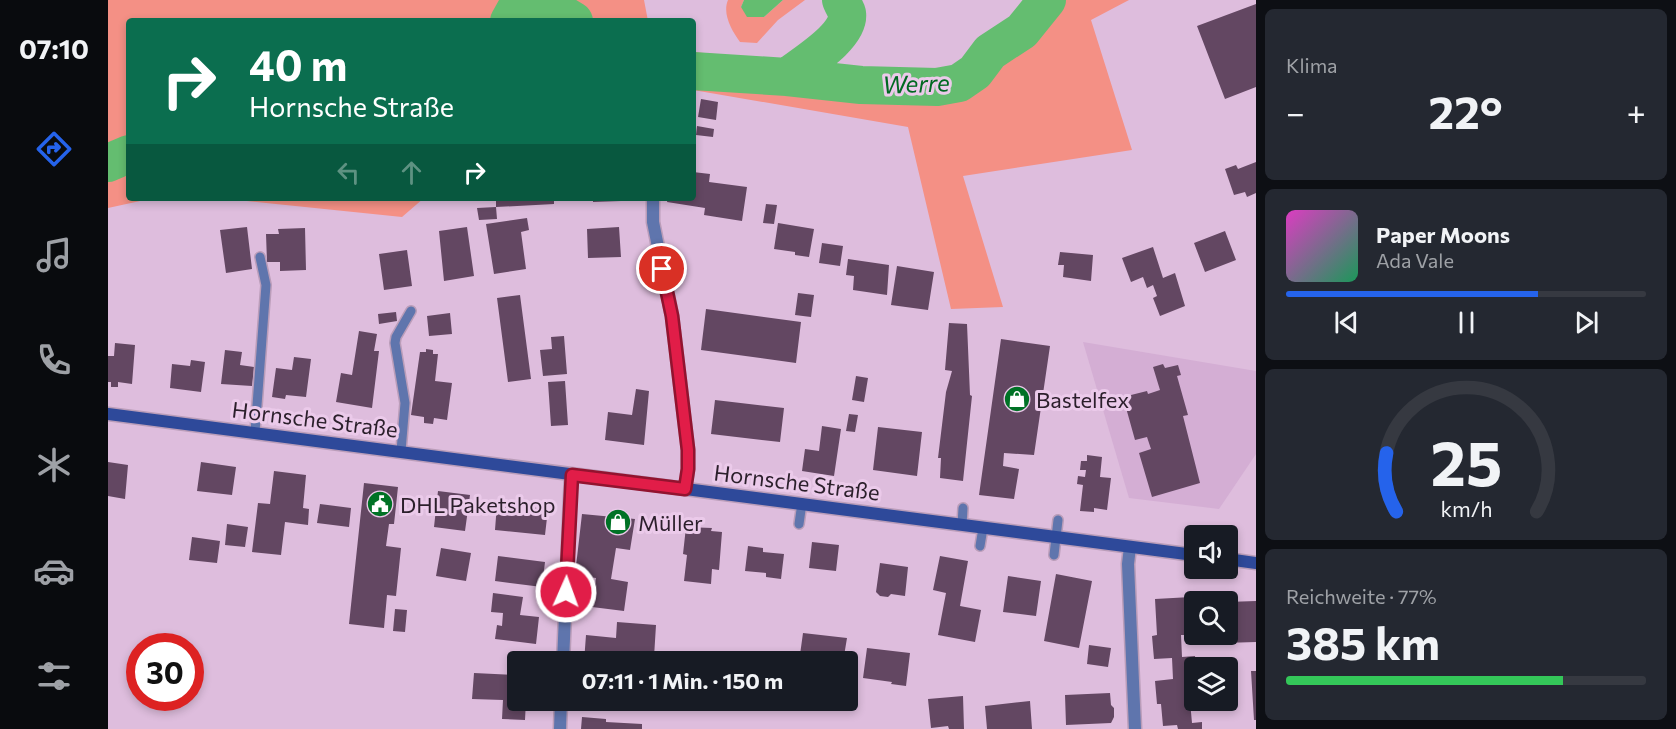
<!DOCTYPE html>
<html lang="de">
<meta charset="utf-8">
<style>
body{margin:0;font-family:Commissioner,sans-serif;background:#242831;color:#f1f3f6;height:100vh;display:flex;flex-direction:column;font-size:22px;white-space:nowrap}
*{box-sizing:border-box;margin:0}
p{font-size:20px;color:#9ea1a6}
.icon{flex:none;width:33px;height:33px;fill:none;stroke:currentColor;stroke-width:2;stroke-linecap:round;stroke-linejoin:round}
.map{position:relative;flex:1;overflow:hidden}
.panel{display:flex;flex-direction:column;gap:9px;padding:9px;background:#0d0f14;width:420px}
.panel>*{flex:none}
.top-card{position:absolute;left:18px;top:18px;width:570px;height:183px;border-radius:6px;box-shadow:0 3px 9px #0003;background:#0b6e4f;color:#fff;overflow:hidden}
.tools{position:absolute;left:1076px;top:525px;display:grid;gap:12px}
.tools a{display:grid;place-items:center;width:54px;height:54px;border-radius:6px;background:#171b24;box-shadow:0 3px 9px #0003;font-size:30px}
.speed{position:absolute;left:18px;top:633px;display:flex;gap:12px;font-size:30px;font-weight:700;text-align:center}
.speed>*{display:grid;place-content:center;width:78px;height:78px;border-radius:50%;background:#171b24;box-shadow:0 3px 9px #0003;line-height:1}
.speed .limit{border:9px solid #d22;background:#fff;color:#111}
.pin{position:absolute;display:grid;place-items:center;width:51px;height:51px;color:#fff;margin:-26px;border:3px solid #fff;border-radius:50%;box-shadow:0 2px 6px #0007}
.me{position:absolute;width:66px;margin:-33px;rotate:2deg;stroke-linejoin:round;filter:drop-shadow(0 0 4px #0008)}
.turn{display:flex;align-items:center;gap:21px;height:126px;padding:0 24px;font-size:27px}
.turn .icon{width:78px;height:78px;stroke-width:2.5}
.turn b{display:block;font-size:42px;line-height:51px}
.lanes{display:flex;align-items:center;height:57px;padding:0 24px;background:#0003;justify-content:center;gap:30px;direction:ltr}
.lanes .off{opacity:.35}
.big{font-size:45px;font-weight:700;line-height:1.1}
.panel .tile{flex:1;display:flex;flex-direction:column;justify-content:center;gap:9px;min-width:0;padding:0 21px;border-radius:9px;background:#242831}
.panel .dial{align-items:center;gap:0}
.dial svg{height:156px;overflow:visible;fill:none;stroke:#363941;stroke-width:7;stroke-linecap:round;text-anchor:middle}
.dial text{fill:#f1f3f6;stroke:none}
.song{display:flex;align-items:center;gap:18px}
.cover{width:72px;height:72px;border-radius:9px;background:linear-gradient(135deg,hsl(310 70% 55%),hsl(150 70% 35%))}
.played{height:6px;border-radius:3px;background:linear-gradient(90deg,#2563eb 70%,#363941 70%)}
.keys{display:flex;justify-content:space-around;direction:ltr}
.heat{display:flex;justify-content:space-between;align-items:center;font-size:33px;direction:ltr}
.charge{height:9px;border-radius:4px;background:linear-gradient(90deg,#34c759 77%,#363941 0)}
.trip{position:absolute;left:399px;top:651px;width:351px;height:60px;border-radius:6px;background:#171b24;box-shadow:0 3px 9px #0003;font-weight:700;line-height:60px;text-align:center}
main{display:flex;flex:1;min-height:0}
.dock{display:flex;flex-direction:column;width:108px;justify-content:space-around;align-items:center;background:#090b0e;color:#9ea1a6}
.dock .icon{width:42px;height:42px}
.dock .on{color:#2563eb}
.dock b{font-size:27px;color:#f1f3f6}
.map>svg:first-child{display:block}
.built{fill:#d4aed4}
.green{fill:#f49085}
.water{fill:#64bd70}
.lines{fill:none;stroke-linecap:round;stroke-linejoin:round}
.river{stroke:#64bd70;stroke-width:38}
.building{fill:#634762}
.lane-casing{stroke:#ba9db9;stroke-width:12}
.street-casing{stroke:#ba9db9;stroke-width:15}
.secondary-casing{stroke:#ba9db9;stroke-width:15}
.lane{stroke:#5f75ad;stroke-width:9}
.street{stroke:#5f75ad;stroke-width:12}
.secondary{stroke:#2e499a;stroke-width:12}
.route-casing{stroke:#92132f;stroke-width:15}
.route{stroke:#e11d48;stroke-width:10}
.labels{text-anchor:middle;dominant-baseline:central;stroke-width:6;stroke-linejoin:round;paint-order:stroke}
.poi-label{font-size:22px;fill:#2b1f2b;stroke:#ebcaea;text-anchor:start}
.street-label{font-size:22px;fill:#2b1f2b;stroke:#ebcaea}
.water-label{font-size:24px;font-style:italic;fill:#006921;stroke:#ebcaea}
</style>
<main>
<nav class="dock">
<b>07:10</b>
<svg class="icon on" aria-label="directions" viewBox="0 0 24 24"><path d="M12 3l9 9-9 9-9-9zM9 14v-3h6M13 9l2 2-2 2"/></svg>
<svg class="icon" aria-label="music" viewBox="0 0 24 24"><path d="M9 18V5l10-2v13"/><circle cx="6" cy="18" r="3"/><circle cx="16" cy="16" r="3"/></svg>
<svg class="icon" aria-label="phone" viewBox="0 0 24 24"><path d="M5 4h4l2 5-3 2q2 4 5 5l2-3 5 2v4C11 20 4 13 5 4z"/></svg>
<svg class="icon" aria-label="climate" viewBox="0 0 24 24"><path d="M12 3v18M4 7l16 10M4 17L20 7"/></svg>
<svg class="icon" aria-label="car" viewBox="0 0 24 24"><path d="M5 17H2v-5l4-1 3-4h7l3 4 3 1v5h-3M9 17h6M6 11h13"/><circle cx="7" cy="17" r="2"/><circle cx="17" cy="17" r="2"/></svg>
<svg class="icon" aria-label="filters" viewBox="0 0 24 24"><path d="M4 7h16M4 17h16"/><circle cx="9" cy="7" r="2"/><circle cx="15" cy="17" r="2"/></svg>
</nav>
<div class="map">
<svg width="1148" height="729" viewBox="0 0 1148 729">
<rect width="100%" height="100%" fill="#debddd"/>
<path class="built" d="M 975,342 L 1148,371 L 1148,454 L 1111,509 L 1021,498 Z"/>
<path class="green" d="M 0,0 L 536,0 L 540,21 L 21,21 L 21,198 L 46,198 L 0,208 Z
M 620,0 L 636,0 L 633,7 L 656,17 L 675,0 L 697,0 L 670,20 L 649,43 L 632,42 C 624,31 614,14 620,0 Z
M 945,0 L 1021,0 L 983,20 L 1024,150 L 855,176 L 895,307 L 843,309 L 800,127 L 585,90 L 585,52 L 835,75 L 894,45 Z
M 110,198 L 316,198 L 294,217 Z"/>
<path class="water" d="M 636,0 L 675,0 L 656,17 L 639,17 L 633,7 Z"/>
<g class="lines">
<path class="river" d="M 432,0 L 466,21
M 401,21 L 410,5 L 419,0
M 585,71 L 679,77 L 753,85 L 829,87 L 851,83 L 867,72 L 882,52 L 914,31 L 939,0
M 679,77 C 695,64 743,36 739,13 C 738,9 734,4 733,0
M 0,163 L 21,154"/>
</g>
<path class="building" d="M 1148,4 L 1148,87 L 1117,99 L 1089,26 Z
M 593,99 L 610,102 L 608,120 L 590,117 Z
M 589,126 L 606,129 L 605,137 L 588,135 Z
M 1148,162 L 1148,193 L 1139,197 L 1137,192 L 1126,195 L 1117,169 L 1128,165 L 1130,169 Z
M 585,172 L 602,174 L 601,182 L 639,187 L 634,221 L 596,215 L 597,208 L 559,202 L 560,198 L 585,198 Z
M 388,198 L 446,198 L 446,204 L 388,207 Z
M 485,198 L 513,198 L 513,201 L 485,202 Z
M 658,204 L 669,205 L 666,224 L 655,223 Z
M 388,207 L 389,219 L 371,220 L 369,208 Z
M 419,218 L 421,230 L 413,232 L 418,269 L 386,274 L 378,224 Z
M 670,223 L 706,229 L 701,257 L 687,255 L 687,252 L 666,249 Z
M 139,227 L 144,269 L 118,273 L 112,230 Z
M 359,227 L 366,276 L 336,281 L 331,231 Z
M 511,227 L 513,257 L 480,258 L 479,229 Z
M 197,228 L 198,270 L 172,271 L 172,262 L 159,262 L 158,234 L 171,234 L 170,229 Z
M 1117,231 L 1128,260 L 1097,272 L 1086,243 Z
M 714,243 L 735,246 L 732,266 L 711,263 Z
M 1045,247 L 1055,278 L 1067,273 L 1077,306 L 1052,316 L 1045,298 L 1049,296 L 1045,285 L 1039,288 L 1035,277 L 1023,282 L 1014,258 Z
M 299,250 L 304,286 L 276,290 L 271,254 Z
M 952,252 L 985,255 L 983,281 L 955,277 L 956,265 L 950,265 Z
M 740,259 L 781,265 L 779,295 L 745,290 L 746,276 L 738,275 Z
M 789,266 L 826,272 L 820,310 L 783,305 Z
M 690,293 L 706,295 L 703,317 L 687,315 Z
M 412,295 L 423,379 L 400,382 L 389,298 Z
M 598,309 L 693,322 L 688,363 L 593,350 Z
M 288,312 L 289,321 L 271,324 L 270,314 Z
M 342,313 L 344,334 L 321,336 L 319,316 Z
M 841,323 L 859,324 L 862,395 L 864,396 L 855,481 L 832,478 L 833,458 L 830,458 L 838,392 L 844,371 L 837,370 Z
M 251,331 L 269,334 L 266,351 L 271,351 L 264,408 L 228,402 L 233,373 L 244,375 Z
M 456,336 L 459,374 L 435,376 L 432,350 L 444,349 L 443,337 Z
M 893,339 L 942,346 L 926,455 L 896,453 L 895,466 L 911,469 L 906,499 L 871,495 Z
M 7,343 L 27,345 L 24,384 L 10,382 L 10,387 L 3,387 L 3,382 L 0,382 L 0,356 L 6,356 Z
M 318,349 L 325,350 L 325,354 L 330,354 L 327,381 L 344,383 L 339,420 L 326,418 L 325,424 L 316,423 L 316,417 L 303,415 L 312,352 L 318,352 Z
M 117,350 L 134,352 L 132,365 L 146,367 L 144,386 L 113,384 Z
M 186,357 L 203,359 L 198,397 L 178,395 L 177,399 L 164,397 L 168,368 L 184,370 Z
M 83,360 L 97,362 L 93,392 L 62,388 L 64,364 L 82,366 Z
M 1055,364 L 1057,368 L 1070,365 L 1073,375 L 1069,376 L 1080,415 L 1075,416 L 1092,483 L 1044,497 L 1031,453 L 1043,449 L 1039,437 L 1027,440 L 1015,397 L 1039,391 L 1040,394 L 1052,390 L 1045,367 Z
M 748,376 L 760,378 L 756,402 L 744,400 Z
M 457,381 L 460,425 L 443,426 L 440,382 Z
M 528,389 L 541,391 L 536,445 L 497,440 L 500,412 L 524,415 Z
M 607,400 L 676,408 L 672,442 L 603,434 Z
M 741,414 L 750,415 L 747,432 L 738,431 Z
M 714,426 L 733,429 L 726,476 L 694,471 L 697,449 L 711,451 Z
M 770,427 L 814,432 L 809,476 L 765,470 Z
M 979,455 L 994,457 L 992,477 L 1003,478 L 999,510 L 986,508 L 986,512 L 972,511 L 975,485 L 969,484 L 970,476 L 977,477 L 978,470 L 972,470 L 973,461 L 979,461 Z
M 0,462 L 20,465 L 17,499 L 0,496 Z
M 93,462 L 128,467 L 124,495 L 89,491 Z
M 166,471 L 198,475 L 195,508 L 201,509 L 200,525 L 177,522 L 173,555 L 144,552 L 150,503 L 162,504 Z
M 256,483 L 290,487 L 286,524 L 281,524 L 278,546 L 293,548 L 288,596 L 279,595 L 276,628 L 241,624 Z
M 330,491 L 362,495 L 357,531 L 326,527 Z
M 212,504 L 243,508 L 241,527 L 209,523 Z
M 389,504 L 440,509 L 437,535 L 387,530 Z
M 474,514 L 527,519 L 522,550 L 508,548 L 503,579 L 520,582 L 516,611 L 484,607 L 488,578 L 467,575 Z
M 119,524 L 140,527 L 137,547 L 117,545 Z
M 578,527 L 604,528 L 603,531 L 614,532 L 611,570 L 604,569 L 603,584 L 576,581 L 579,555 L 575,554 Z
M 84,537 L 112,541 L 109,563 L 81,560 Z
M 704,542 L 731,545 L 728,571 L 701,568 Z
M 640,546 L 655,548 L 655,552 L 676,554 L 673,579 L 658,577 L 658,573 L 637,571 Z
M 333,548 L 363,553 L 358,581 L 328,576 Z
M 390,556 L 437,562 L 434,587 L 387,581 Z
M 832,556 L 860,561 L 852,606 L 873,610 L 867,642 L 830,635 L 838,593 L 825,590 Z
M 772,563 L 800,567 L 797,596 L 783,594 L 780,597 L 772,596 L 768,592 Z
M 948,574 L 984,581 L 971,648 L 936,641 Z
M 900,576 L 933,581 L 928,616 L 895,612 Z
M 385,593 L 415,597 L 412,615 L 431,617 L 428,644 L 387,639 L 389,625 L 394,626 L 395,613 L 383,612 Z
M 1083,597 L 1084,611 L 1076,612 L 1078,635 L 1073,635 L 1074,657 L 1087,656 L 1088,668 L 1086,668 L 1086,684 L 1076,684 L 1077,701 L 1082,701 L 1084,723 L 1094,722 L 1094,729 L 1070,729 L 1069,725 L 1055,726 L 1053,704 L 1049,704 L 1047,681 L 1065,679 L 1064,658 L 1046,659 L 1044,636 L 1049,635 L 1047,599 Z
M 1148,601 L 1148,642 L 1116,643 L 1116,634 L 1119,634 L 1119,602 Z
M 287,609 L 299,610 L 297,632 L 285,631 Z
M 509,622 L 548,625 L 546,657 L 518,654 L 517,662 L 476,662 L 478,635 L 508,638 Z
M 695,633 L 739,638 L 735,662 L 691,662 Z
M 981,645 L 1003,648 L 1000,667 L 979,664 Z
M 759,648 L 802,653 L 798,686 L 783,684 L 784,682 L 755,678 Z
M 1143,671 L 1148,671 L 1148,720 L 1146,720 Z
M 366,673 L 410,675 L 410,700 L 418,700 L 417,720 L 394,719 L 395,700 L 364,699 Z
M 1002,693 L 1003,705 L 1006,708 L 1006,717 L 1003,723 L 958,725 L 957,695 Z
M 855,696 L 856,729 L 841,729 L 840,726 L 823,728 L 820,699 Z
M 922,701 L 924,729 L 879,729 L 877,706 Z
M 474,717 L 498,719 L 498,722 L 534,724 L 534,729 L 473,729 Z"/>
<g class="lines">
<g class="lane-casing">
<path id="lane" d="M 147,432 L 158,285 L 152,257
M 293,451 L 297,403 L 287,343 L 288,337 L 303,311
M 691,524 L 694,503
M 854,525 L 855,508
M 872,546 L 875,528
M 946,555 L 950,520"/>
</g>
<g class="street-casing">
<path id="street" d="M 545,198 L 545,222 L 564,316 L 580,450 L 580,469 L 577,489
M 1022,547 L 1020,564 L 1027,729
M 455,662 L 463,475
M 452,729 L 453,700"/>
</g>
<g class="secondary-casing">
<path id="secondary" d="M 0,414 L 1086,555
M 1119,559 L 1148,563"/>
</g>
<use href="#lane" class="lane"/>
<use href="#street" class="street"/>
<use href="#secondary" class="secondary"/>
</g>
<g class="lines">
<g class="route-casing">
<path id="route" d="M 458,592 L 464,475 L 577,489 L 580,469 L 580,450 L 564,316 L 554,269"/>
</g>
<use href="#route" class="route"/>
</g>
<defs>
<g id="shop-disc" transform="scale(1.35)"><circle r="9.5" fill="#007225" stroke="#ebcaea"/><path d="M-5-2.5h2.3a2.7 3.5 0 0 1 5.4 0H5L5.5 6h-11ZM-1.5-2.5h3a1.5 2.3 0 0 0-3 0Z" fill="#fff"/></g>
<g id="civic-disc" transform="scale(1.35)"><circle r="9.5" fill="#007225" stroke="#ebcaea"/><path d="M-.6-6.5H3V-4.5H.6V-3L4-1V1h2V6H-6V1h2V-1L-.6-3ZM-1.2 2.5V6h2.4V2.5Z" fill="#fff"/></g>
</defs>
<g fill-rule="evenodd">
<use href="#shop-disc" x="909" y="399"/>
<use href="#civic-disc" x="272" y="504"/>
<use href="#shop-disc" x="510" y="522"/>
</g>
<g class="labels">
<g class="poi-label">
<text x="928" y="399">Bastelfex</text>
<text x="292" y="504">DHL Paketshop</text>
<text x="530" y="522">Müller</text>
</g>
<g class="street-label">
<text transform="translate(207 419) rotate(7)">Hornsche Straße</text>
<text transform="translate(689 482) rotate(7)">Hornsche Straße</text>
</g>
<g class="water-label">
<text transform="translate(808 83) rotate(-2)">Werre</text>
</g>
</g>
</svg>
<div class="tools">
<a><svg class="icon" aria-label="sound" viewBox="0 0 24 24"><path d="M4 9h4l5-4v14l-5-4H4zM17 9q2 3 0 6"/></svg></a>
<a><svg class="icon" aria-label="search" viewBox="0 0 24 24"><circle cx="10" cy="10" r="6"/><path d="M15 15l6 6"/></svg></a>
<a><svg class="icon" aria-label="layers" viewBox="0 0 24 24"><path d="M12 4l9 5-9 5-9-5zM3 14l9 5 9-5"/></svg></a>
</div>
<div class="speed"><div class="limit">30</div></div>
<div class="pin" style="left:554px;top:269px;background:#d93025"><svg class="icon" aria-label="arrive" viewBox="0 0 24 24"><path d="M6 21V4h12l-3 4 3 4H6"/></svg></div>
<svg class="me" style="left:458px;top:592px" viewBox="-20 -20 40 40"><circle r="17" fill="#e11d48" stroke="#fff" stroke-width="3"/><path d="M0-11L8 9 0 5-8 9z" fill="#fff"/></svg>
<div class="trip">07:11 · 1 Min. · 150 m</div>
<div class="top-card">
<div class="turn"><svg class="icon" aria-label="right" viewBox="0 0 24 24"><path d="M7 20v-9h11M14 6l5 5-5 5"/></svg><div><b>40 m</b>Hornsche Straße</div></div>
<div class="lanes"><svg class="icon off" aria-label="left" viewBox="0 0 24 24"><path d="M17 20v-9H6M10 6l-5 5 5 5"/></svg><svg class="icon off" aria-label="ahead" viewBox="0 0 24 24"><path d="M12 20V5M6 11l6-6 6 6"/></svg><svg class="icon" aria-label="right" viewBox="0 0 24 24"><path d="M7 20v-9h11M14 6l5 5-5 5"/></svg></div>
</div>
</div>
<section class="panel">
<div class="tile"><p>Klima</p>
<div class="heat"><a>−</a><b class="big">22°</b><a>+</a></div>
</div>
<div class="tile">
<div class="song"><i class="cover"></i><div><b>Paper Moons</b><p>Ada Vale</p></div></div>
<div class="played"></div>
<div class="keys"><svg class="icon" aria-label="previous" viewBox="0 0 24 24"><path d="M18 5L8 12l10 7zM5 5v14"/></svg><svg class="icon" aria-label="pause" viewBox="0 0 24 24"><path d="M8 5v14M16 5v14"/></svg><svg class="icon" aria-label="next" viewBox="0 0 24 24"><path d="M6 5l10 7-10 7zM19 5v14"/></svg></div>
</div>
<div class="tile dial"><svg viewBox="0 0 100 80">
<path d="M14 69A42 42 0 1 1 86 69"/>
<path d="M14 69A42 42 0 0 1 9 39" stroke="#2563eb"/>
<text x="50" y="56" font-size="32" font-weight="700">25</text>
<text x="50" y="72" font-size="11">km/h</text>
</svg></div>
<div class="tile"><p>Reichweite · 77%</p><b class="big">385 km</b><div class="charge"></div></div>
</section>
</main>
